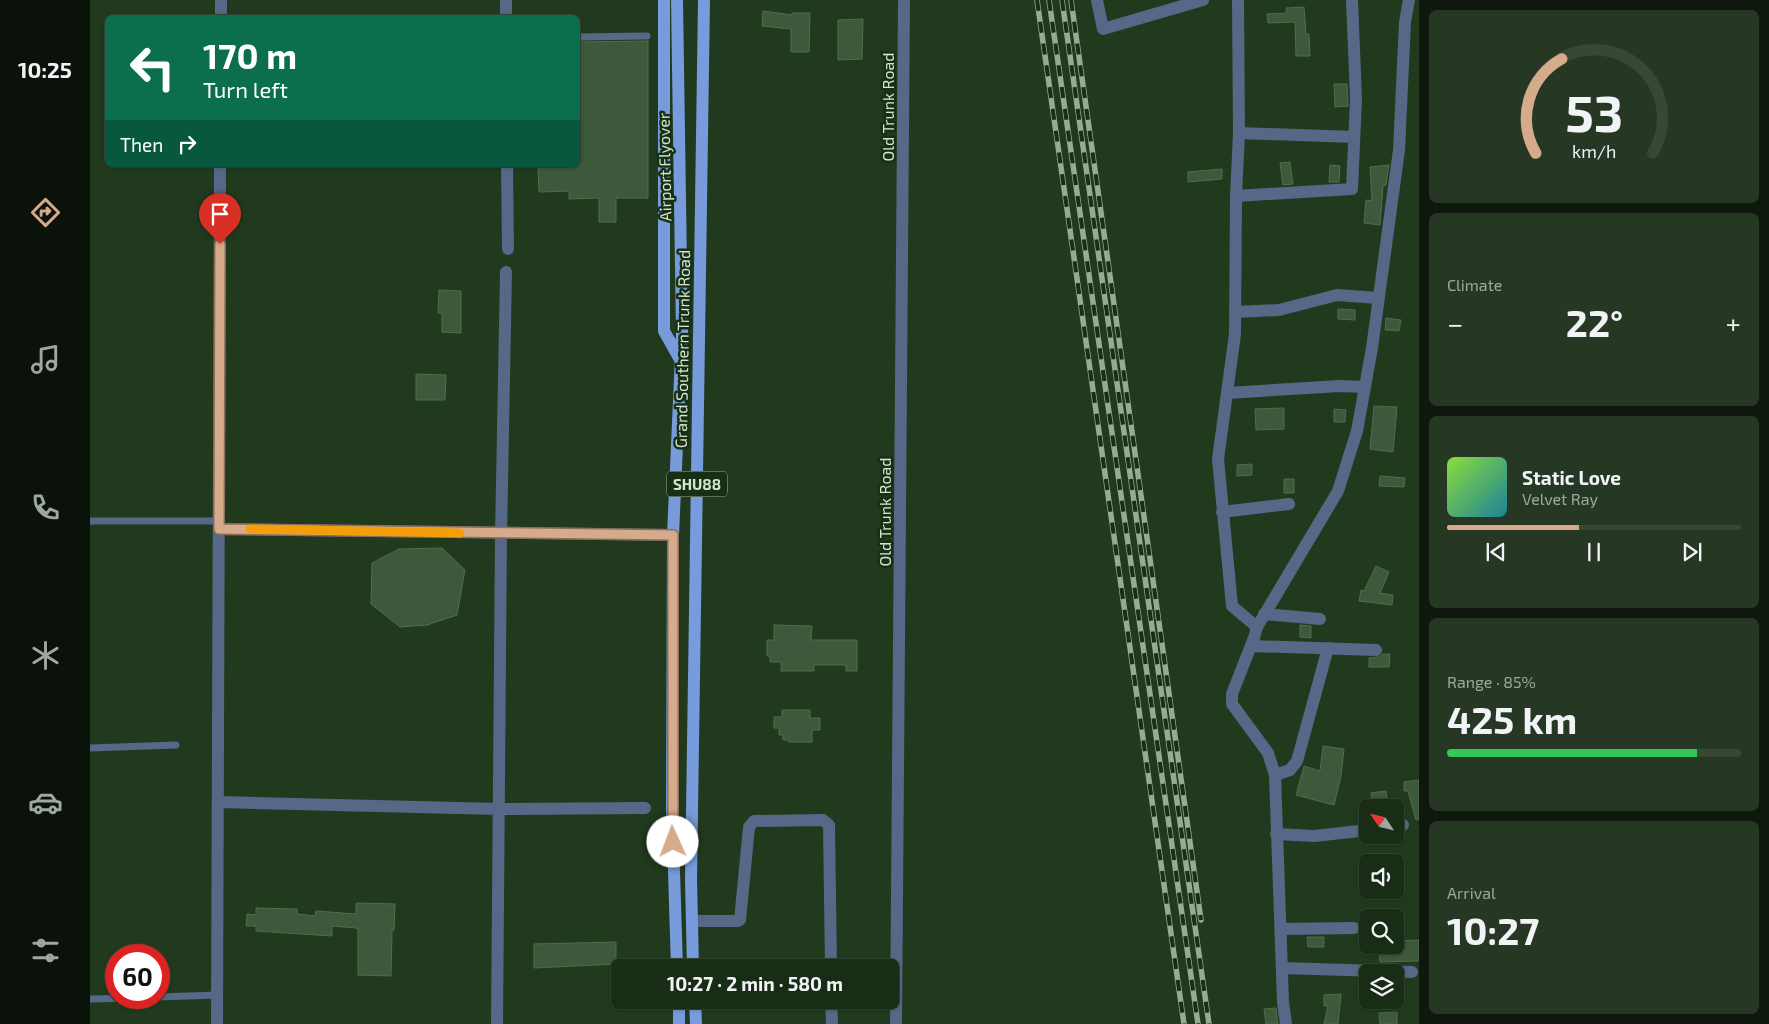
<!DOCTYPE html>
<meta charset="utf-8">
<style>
body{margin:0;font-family:"Exo 2",sans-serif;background:#263823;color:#f1f3f6;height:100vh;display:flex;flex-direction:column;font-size:19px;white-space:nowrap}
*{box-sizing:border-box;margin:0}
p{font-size:16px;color:#9fa7a1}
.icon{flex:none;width:28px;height:28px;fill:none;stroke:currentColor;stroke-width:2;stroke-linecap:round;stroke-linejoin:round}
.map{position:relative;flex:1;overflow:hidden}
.details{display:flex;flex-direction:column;gap:10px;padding:10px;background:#0e180c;width:350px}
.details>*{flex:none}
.banner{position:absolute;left:15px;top:15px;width:475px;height:152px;border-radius:8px;box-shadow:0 1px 4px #0004,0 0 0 1px #374835;background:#0b6e4f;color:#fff;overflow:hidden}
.needle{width:32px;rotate:305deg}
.tools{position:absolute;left:1269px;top:799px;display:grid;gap:10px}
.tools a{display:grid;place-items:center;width:45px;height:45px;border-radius:8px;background:#192c16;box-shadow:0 1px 4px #0004,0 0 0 1px #374835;font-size:25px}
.speed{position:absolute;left:15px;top:944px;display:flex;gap:10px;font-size:25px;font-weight:700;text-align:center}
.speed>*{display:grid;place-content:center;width:65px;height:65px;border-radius:50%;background:#192c16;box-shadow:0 1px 4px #0004,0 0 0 1px #374835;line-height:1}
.speed .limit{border:8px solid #d22;background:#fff;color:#111}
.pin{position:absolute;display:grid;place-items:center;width:42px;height:42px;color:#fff;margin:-51px -21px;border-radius:50% 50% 50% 0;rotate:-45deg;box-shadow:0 0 5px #0007}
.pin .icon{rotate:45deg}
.me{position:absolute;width:55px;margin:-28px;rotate:358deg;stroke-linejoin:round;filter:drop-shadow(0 0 4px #0008)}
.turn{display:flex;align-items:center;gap:18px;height:105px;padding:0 15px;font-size:22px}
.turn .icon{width:65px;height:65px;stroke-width:2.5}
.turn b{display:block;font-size:35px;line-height:42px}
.then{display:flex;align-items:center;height:48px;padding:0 15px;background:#0003;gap:10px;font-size:19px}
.big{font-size:38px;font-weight:700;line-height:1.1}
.details .widget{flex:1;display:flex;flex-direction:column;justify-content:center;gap:8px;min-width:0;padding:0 18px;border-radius:8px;background:#263823}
.details .dial{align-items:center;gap:0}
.dial svg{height:130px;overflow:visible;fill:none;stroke:#374835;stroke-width:7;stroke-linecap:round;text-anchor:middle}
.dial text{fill:#f1f3f6;stroke:none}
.song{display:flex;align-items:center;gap:15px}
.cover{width:60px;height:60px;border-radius:8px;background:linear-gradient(135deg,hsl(90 70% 55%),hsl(190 70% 35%))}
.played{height:5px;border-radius:2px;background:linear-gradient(90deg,#d6ab8b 45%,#374835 45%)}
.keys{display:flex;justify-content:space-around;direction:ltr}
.heat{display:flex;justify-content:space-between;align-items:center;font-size:28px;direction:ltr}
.charge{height:8px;border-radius:4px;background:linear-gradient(90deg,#34c759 85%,#374835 0)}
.trip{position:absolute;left:521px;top:959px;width:288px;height:50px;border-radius:8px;background:#192c16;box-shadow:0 1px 4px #0004,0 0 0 1px #374835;font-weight:700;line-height:50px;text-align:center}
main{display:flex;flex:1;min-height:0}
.menu{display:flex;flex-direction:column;width:90px;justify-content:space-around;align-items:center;background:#0a1209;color:#9fa7a1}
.menu .icon{width:35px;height:35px}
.menu .on{color:#d6ab8b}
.menu b{font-size:22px;color:#f1f3f6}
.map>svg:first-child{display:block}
.building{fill:#3d583a;stroke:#516d4d}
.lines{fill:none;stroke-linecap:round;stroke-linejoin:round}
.service{stroke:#566888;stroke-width:7}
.minor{stroke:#566888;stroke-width:12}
.tertiary{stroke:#566888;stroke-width:12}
.primary{stroke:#779bdb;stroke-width:12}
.rail-casing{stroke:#98aa95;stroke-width:5.5}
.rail{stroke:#173014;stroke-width:4;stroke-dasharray:11;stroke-linecap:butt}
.route-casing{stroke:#8b6f5a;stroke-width:12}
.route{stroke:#d6ab8b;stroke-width:9}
.slow{stroke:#f59e0b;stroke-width:9}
.labels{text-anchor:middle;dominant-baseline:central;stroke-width:5;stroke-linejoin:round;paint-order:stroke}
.shield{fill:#173014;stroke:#9cae99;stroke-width:1}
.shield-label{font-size:15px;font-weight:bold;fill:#d5e4d2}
.street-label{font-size:16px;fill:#d5e4d2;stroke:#173014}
</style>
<main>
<nav class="menu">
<b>10:25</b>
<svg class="icon on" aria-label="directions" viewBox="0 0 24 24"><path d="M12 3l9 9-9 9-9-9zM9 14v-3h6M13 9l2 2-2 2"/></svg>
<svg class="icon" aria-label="music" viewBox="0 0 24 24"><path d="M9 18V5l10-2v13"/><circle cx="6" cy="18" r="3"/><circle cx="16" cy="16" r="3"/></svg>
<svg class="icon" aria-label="phone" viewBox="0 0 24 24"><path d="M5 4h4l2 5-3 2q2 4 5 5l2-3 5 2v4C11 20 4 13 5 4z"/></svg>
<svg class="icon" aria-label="climate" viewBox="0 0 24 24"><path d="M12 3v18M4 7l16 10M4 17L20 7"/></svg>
<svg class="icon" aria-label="car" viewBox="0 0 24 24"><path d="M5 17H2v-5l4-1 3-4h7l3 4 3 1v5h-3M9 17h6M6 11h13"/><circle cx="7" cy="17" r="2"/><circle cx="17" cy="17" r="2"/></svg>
<svg class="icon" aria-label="filters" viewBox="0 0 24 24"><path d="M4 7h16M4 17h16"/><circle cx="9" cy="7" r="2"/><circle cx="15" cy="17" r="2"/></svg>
</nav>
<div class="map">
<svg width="1329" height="1024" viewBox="0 0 1329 1024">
<rect width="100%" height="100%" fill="#213a1e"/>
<path class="building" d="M 1214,7 L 1216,34 L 1219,34 L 1220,56 L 1206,56 L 1205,22 L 1178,23 L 1177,14 L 1197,13 L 1196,8 Z
M 673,11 L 702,15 L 702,13 L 720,13 L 719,52 L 701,52 L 701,29 L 672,26 Z
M 773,19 L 772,59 L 748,60 L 748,20 Z
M 558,41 L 558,198 L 526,198 L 526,222 L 509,222 L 509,198 L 479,199 L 479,191 L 449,192 L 448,165 L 488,165 L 488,42 Z
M 1244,84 L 1257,84 L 1258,106 L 1245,107 Z
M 1200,162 L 1203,184 L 1193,185 L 1190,163 Z
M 1240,165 L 1250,166 L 1249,182 L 1239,182 Z
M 1299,165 L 1296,185 L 1293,186 L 1290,225 L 1274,223 L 1276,200 L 1282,201 L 1280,167 Z
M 1132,169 L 1132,179 L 1098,182 L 1098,172 Z
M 349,290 L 371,291 L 371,333 L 352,332 L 352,313 L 348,313 Z
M 1248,309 L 1265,310 L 1265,320 L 1248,319 Z
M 1296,318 L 1311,320 L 1309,331 L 1295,330 Z
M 326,374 L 356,375 L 355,400 L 326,400 Z
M 1284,406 L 1307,407 L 1303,452 L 1280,449 Z
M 1194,408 L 1194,429 L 1166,430 L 1165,409 Z
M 1244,409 L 1256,410 L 1255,422 L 1244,422 Z
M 1162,464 L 1162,475 L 1147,476 L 1147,465 Z
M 1290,476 L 1315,478 L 1314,487 L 1289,486 Z
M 1194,479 L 1204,479 L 1204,493 L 1194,493 Z
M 352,548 L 375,570 L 367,615 L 337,625 L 310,627 L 281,604 L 282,563 L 309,549 Z
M 1286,566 L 1299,572 L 1290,593 L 1303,595 L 1302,605 L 1269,601 L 1271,590 L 1274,591 Z
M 684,625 L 722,626 L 721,640 L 767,640 L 767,671 L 756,671 L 756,665 L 724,665 L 724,671 L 691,671 L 691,662 L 680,662 L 680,656 L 677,656 L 677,640 L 684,640 Z
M 1210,625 L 1221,626 L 1221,638 L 1210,637 Z
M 1293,654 L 1300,654 L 1299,667 L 1279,667 L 1279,658 L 1289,657 Z
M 692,710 L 720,710 L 720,718 L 730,718 L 730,730 L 722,730 L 722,742 L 699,742 L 699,740 L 693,740 L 693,735 L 689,735 L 689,728 L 684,728 L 684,717 L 692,717 Z
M 1233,746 L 1254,749 L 1251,776 L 1244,805 L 1206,795 L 1214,766 L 1230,771 Z
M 1329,780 L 1329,819 L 1326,820 L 1318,791 L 1314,791 L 1314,782 Z
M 1296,791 L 1298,808 L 1283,808 L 1281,793 Z
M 266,903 L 305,904 L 304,930 L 302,930 L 301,976 L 268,975 L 268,929 L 266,928 L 242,926 L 242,936 L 166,931 L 166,926 L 156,926 L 157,914 L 166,915 L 166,908 L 207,909 L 207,914 L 225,916 L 226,911 L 266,914 Z
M 1217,937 L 1234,937 L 1234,947 L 1218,947 Z
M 1329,940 L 1329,961 L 1290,962 L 1289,948 L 1302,946 L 1305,945 L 1305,941 Z
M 526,942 L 526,964 L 444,968 L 444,944 Z
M 1251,994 L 1248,1024 L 1234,1024 L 1238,1006 L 1234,1006 L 1234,995 Z
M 1186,1008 L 1188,1024 L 1176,1024 L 1174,1009 Z
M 1307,1012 L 1307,1024 L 1290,1024 L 1289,1013 Z"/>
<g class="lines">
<path class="service" d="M 488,37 L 557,36
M 0,521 L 129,521
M 0,748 L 86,745
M 69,997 L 127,995
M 0,999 L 48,998"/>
<path class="minor" d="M 1007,0 L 1013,29 L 1113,0
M 1148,0 L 1149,133 L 1146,196 L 1145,334 L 1128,459 L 1142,606 L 1167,627
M 131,18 L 131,0
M 416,18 L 416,0
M 1149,133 L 1264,137
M 417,165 L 418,249
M 1146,196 L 1262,189 L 1266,99 L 1262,0
M 1145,312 L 1189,310 L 1247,295 L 1288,298
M 1137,393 L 1250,386 L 1275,387
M 1132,512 L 1199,504
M 129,529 L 583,535
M 1174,614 L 1230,619
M 1161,646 L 1286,650
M 1185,775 L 1200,770 L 1207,761 L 1238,648
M 128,802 L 409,809 L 555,808
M 1305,826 L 1313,825
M 1186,834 L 1224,836 L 1278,830
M 602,921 L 648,921 L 650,920 L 659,827 L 664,821 L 733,820 L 739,825 L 741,968
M 1191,929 L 1264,928
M 1192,968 L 1322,972
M 741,1000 L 742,1024
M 127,1024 L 130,165
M 407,1024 L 411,534 L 416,272"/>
<path class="tertiary" d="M 806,1024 L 814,0
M 1196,1024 L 1193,1002 L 1185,775 L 1178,753 L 1142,704 L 1142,694 L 1164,638 L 1167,627 L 1248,491 L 1267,431 L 1282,348 L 1309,150 L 1315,22 L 1319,0"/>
<path class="primary" d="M 574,0 L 574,331 L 592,363
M 587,0 L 592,333 L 583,535 L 582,807 L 587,968
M 603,968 L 601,880 L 614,0
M 589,1000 L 589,1024
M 605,1000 L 606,1024"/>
<g class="rail-casing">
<path id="rail" d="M 947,0 L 1094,1024
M 959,0 L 1108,1024
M 972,0 L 1119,1024
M 981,0 L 1111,920"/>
</g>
<use href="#rail" class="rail"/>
</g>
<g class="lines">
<g class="route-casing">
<path id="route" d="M 130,244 L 129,529 L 583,535 L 583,842"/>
</g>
<use href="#route" class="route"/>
<path class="slow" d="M 160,529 L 370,533"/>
</g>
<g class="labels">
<rect class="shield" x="577" y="471.5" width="60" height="25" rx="4"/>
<g class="shield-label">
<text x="607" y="484">SHU88</text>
</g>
<g class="street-label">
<text transform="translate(797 107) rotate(-90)">Old Trunk Road</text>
<text transform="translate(574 167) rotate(-91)">Airport Flyover</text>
<text transform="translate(592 349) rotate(-89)">Grand Southern Trunk Road</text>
<text transform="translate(794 512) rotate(-90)">Old Trunk Road</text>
</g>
</g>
</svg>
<div class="tools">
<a><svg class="needle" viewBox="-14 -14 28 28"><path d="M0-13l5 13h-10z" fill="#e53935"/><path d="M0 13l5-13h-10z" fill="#9fa7a1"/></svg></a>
<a><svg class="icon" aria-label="sound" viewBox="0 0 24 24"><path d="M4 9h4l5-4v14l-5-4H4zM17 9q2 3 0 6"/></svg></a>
<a><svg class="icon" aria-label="search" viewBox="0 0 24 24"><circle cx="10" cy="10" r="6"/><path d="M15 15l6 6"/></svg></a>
<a><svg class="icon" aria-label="layers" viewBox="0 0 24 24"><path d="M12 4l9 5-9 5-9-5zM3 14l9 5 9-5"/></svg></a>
</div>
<div class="speed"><div class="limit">60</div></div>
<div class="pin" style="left:130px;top:244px;background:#d93025"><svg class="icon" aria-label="arrive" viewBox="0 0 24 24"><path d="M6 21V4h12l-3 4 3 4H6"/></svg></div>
<svg class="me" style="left:583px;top:842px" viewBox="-20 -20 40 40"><circle r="19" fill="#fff"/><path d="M0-13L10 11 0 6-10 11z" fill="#d6ab8b"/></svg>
<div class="trip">10:27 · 2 min · 580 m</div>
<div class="banner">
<div class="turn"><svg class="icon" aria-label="left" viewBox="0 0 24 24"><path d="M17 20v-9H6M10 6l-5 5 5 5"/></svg><div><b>170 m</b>Turn left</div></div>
<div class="then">Then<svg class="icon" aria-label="right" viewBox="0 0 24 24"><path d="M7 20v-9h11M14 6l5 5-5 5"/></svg></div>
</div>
</div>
<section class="details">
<div class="widget dial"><svg viewBox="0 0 100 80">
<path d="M14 69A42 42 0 1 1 86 69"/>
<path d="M14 69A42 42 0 0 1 30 11" stroke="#d6ab8b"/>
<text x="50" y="56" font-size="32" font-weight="700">53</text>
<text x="50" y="72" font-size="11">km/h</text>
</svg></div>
<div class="widget"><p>Climate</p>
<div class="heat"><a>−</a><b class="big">22°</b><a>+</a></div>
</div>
<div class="widget">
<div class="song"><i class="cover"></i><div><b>Static Love</b><p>Velvet Ray</p></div></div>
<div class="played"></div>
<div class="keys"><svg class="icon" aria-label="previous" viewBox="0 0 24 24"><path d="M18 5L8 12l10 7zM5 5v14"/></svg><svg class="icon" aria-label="pause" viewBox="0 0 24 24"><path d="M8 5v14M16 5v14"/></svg><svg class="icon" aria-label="next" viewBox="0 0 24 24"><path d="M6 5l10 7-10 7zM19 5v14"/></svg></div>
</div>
<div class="widget"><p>Range · 85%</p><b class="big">425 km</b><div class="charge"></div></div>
<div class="widget"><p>Arrival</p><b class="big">10:27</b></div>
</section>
</main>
